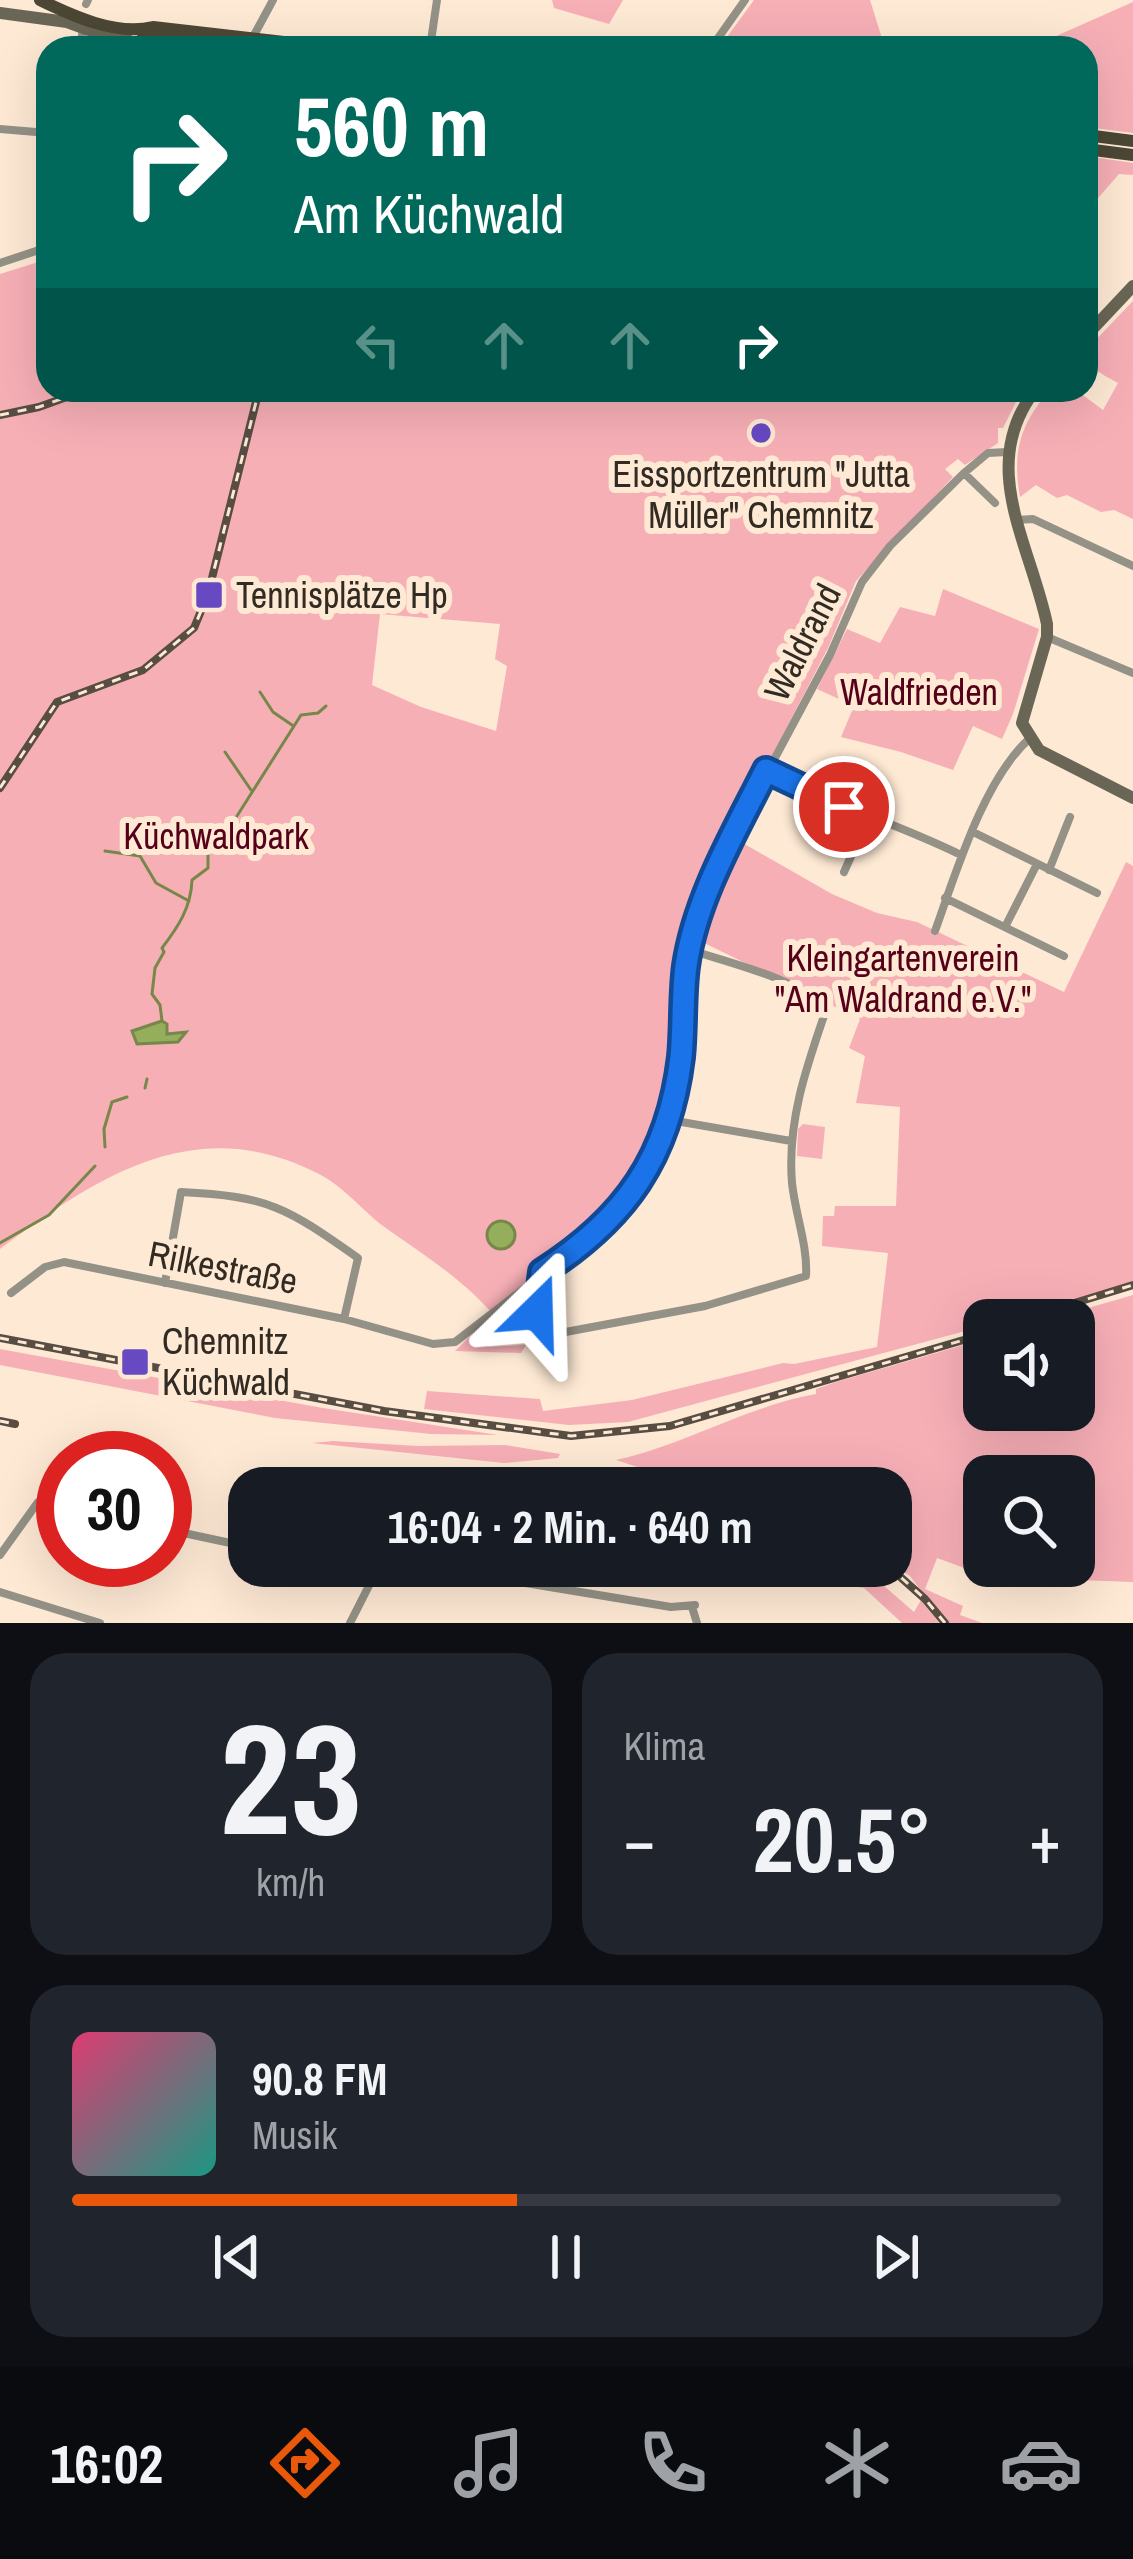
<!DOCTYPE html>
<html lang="de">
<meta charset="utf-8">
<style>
body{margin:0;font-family:"Archivo Narrow",sans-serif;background:#20242c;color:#f1f3f6;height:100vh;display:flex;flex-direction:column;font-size:45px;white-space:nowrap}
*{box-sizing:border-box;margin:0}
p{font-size:39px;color:#9ea1a6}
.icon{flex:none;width:66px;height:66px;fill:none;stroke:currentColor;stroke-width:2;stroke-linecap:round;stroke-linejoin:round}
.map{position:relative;height:1623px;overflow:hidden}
.sheet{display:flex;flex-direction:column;gap:30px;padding:30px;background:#0d0f14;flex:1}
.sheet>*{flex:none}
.guide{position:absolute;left:36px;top:36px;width:1062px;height:366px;border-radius:36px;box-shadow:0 12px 48px #0002;background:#00695c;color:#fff;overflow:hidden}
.buttons{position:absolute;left:963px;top:1299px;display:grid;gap:24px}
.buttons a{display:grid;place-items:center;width:132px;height:132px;border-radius:24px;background:#171b24;box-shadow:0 12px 48px #0002;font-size:60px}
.speed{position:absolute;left:36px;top:1431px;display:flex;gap:24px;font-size:60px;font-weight:700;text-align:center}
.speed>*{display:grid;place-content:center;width:156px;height:156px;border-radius:50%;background:#171b24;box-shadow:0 12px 48px #0002;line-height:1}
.speed .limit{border:18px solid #d22;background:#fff;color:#111}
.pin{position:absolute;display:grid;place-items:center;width:102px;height:102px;color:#fff;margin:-51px;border:6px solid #fff;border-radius:50%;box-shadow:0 3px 12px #0007}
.me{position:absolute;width:132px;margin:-66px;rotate:22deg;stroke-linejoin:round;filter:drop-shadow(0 0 9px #0008)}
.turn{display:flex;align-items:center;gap:42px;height:252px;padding:0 60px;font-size:54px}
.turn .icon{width:156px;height:156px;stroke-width:2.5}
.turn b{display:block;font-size:84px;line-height:102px}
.lanes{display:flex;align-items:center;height:114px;padding:0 60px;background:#0003;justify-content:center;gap:60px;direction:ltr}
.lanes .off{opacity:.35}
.big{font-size:90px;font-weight:700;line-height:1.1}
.sheet .widget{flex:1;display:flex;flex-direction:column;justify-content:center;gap:18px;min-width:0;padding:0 42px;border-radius:36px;background:#20242c}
.sheet .dial{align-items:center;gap:0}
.dial b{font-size:156px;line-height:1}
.song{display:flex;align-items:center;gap:36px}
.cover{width:144px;height:144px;border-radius:18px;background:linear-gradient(135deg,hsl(340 70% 55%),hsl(170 70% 35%))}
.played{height:12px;border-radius:6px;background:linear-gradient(90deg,#ea580c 45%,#363941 45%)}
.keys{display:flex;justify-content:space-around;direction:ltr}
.heat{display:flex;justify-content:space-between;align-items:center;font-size:66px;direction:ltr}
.sheet .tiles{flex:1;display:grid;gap:30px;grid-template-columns:1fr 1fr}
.widget:last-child{grid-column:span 2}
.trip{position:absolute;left:228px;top:1467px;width:684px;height:120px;border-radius:36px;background:#171b24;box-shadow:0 12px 48px #0002;font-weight:700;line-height:120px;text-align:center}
.tabs{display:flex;height:192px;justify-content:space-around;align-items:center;background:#090b0e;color:#9ea1a6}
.tabs .icon{width:84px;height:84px}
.tabs .active{color:#ea580c}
.tabs b{font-size:54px;color:#f1f3f6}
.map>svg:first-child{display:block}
.green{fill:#f7afb6;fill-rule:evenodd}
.water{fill:#94ae5b;stroke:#77874a;stroke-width:3}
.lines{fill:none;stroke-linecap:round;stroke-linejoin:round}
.stream{stroke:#77874a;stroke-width:3}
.street{stroke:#949186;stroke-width:8}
.secondary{stroke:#6a6656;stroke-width:12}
.primary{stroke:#4c4735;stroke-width:12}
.rail-casing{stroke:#574d43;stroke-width:8}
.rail{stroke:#fee9d4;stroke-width:3;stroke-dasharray:9;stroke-linecap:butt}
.route-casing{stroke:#114b97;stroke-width:30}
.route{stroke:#1a73e8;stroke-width:21}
.poi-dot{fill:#6749c2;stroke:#fee9d4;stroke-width:4.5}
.labels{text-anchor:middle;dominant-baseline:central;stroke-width:12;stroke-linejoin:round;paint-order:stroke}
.poi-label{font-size:36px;fill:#322b23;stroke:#fee9d4;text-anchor:start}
.street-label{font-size:36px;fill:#322b23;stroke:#fee9d4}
.park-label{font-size:36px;fill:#56001a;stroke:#fee9d4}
</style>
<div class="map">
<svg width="1133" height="1623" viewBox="0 0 1133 1623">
<rect width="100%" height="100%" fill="#fee9d4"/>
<path class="green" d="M 552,0 L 623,0 L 609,24 L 554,8 Z
M 754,0 L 870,0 L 885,48 L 719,48 Z
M 1133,2 L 1133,133 L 1086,127 L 1086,48 L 1051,48 L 1047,40 Z
M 91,36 L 182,48 L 87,48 Z
M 1086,156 L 1133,163 L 1133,175 L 1119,174 L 1086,212 Z
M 48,259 L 48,390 L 1022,390 L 1003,428 L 998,428 L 998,443 L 965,465 L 958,459 L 945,469 L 953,477 L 856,581 L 828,648 L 736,825 L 694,919 L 684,963 L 682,1031 L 669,1117 L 623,1203 L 588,1237 L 491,1312 C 460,1277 421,1253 383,1226 C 362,1210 343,1186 319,1174 C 197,1111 99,1175 0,1249 L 0,274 ZM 380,614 L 500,624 L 495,659 L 507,666 L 496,731 L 421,707 L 372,685 Z
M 1133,301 L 1133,519 L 1114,510 L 1101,512 L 1067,495 L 1057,498 L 1036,485 L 1020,497 C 1012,452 1020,424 1050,390 L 1076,390 L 1103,410 L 1118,383 C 1104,375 1086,368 1086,350 Z
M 943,589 L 1039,629 L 1013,714 L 1002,739 L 973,726 L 953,770 L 901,752 L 841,737 L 854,706 L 817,689 L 847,629 L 880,643 L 900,607 L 935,616 Z
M 741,842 L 832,894 L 877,913 L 917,922 L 1064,992 L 1126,862 L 1133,866 L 1133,1282 L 1004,1320 L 984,1320 L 984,1326 L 628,1422 L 569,1425 L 424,1409 L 427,1391 L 540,1399 L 543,1411 L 632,1400 L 783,1363 L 794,1364 L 877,1347 L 888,1253 L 822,1246 L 823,1216 L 834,1216 L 835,1206 L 896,1206 L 900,1107 L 856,1103 L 865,1056 L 849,1048 L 860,1019 L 698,940 Z
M 803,1124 L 825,1127 L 822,1159 L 797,1156 L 798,1129 Z
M 1133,1295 L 1133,1582 L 1020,1578 L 1011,1585 L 937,1558 L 925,1589 L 963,1606 L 960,1615 L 982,1623 L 945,1623 L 910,1576 L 891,1564 L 891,1488 L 702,1488 L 616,1460 C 685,1445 747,1406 816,1394 L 816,1389 L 836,1382 L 984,1339 L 984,1410 L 1074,1410 L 1074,1320 L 1047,1320 ZM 984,1476 L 1074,1476 L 1074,1566 L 984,1566 Z
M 485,1321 L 489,1347 L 526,1345 L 521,1353 L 455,1351 Z
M 0,1349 L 323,1408 L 498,1435 L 431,1434 L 275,1418 L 0,1365 Z
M 333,1441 L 418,1446 L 505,1445 L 560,1454 L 558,1458 L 504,1463 L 312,1443 Z
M 542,1474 L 603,1478 L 601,1488 L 439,1488 Z
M 702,1566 L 861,1566 L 914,1612 L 921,1600 L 939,1623 L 902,1623 L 864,1588 L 726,1569 L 712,1568 L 704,1574 Z"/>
<path class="water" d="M 162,1021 L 167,1024 L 167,1034 L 186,1032 L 178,1042 L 137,1044 L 132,1031 Z
M487 1235a14 14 0 1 1 28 0a14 14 0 1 1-28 0Z"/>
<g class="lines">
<path class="stream" d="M 260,692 L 273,712 L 292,725
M 225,752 L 251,790
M 105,851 L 140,856 L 156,883 L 189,901
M 162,1021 L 160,1005 L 152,994 L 155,968 L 164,952 L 162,948 C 178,927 191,908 192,880 L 208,868 L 208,853 L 223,838 L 301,715 L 318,713 L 326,706
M 145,1088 L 147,1079
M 105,1147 L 104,1129 L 112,1102 L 127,1097
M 0,1243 L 49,1215 L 95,1166"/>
<path class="street" d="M 86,4 L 88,0
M 253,37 L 273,0
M 80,48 L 83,29
M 430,48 L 437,0
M 711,48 L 745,0
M 0,129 L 48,133
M 0,263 L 48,247
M 964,473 L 995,503
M 1016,520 L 1033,519 L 1133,566
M 1047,637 L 1133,673
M 766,770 C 829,804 897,823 961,855
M 973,832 L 1097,893
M 1049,870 L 1070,817
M 844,872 L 869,816
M 945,898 L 1064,956
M 1005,927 L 1037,864
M 935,931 C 956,873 983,781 1029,739
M 670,1120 L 791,1141
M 541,1273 L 537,1303 L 544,1336 L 705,1306 L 806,1276 C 808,1246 795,1213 792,1183 C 787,1122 806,1068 826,1010 C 806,981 724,961 690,950
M 165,1283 L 181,1192 C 269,1196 287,1208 358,1258 L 344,1319
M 11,1293 L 45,1267 L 64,1262 L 344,1319 L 433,1344 L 455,1342 L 590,1238 L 626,1204 L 670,1120 L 681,1060 L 690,950 L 697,921 L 738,827 L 830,655 L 862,582 L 890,546 L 964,473 L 988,453 L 1007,452
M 165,1529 L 249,1547
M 0,1555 L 38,1502 L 63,1507
M 329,1566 L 369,1583
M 422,1566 L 671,1607 L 695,1605
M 0,1592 L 100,1623
M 692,1607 L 697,1623
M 350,1623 L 379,1566"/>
<path class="secondary" d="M 0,13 L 67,22 L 92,31 L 128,31
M 1086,336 L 1133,286
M 1035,390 C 977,466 1030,543 1047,624 L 1047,637 L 1022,723 L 1039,750 L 1133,798"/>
<path class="primary" d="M 40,0 C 73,16 116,36 153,27 L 336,48
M 141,31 L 153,36 L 246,48
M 1086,135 L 1133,141
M 1086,149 L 1133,155"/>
<g class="rail-casing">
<path id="rail" d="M 0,415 L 39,407 L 86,390
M 0,788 L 57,702 L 143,670 L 194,628 L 208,594 L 259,390
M 1019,1320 L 1133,1285
M 0,1338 L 384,1411 L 571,1436 L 670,1426 L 984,1334
M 0,1421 L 15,1424
M 263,1472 L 299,1478 L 360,1479
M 685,1486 L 692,1488
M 888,1566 L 925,1599 L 945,1623"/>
</g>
<use href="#rail" class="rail"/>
</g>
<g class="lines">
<g class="route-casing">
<path id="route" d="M 537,1312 L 542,1272 C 625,1219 669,1157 681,1057 C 684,1027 682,996 686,966 C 696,897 736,830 766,770 L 844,807"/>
</g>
<use href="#route" class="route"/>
</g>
<g class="poi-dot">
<circle cx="761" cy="433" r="12"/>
<rect x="194" y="580" width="30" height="30" rx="6"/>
<rect x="120" y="1347" width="30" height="30" rx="6"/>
</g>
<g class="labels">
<g class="poi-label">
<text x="761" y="474" text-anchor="middle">Eissportzentrum "Jutta<tspan x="761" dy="41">Müller" Chemnitz</tspan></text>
<text x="236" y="595">Tennisplätze Hp</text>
<text x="162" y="1341">Chemnitz<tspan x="162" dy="41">Küchwald</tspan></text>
</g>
<g class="street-label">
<text transform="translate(802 642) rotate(-63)">Waldrand</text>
<text transform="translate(223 1267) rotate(11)">Rilkestraße</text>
</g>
<g class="park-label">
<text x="919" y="692">Waldfrieden</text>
<text x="216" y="836">Küchwaldpark</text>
<text x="903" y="958">Kleingartenverein<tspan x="903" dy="41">"Am Waldrand e.V."</tspan></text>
</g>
</g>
</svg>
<div class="buttons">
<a><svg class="icon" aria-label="sound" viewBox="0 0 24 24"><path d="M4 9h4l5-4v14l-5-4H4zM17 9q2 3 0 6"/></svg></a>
<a><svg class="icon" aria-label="search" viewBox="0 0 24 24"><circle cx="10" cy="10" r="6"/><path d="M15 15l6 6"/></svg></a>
</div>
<div class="speed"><div class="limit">30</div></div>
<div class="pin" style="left:844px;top:807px;background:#d93025"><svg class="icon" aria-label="arrive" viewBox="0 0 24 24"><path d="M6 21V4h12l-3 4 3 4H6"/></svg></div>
<svg class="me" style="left:537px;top:1312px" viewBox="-20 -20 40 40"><path d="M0-17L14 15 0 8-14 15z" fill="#1a73e8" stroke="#fff" stroke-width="4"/></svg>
<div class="trip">16:04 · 2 Min. · 640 m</div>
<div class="guide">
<div class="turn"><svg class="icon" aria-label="right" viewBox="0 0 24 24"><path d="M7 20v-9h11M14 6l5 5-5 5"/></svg><div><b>560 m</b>Am Küchwald</div></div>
<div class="lanes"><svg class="icon off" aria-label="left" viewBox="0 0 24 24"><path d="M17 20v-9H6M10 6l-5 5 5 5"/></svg><svg class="icon off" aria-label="ahead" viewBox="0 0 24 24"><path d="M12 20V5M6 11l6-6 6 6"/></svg><svg class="icon off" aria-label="ahead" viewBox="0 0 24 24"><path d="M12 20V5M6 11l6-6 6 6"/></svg><svg class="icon" aria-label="right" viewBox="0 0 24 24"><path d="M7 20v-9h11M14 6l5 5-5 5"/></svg></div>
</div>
</div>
<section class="sheet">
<div class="tiles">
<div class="widget dial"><b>23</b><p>km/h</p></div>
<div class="widget"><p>Klima</p>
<div class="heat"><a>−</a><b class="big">20.5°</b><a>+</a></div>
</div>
<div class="widget">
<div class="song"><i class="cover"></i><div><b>90.8 FM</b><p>Musik</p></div></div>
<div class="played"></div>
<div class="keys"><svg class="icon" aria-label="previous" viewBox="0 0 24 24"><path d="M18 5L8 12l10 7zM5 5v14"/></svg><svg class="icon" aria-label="pause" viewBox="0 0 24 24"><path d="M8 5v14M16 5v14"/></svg><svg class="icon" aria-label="next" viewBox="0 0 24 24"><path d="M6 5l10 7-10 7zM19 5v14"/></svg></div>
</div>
</div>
</section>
<nav class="tabs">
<b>16:02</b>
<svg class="icon active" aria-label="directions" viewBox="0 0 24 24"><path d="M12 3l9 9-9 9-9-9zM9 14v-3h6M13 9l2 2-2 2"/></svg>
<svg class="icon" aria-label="music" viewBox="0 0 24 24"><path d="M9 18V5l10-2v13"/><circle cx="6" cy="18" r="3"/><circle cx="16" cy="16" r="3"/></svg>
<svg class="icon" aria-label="phone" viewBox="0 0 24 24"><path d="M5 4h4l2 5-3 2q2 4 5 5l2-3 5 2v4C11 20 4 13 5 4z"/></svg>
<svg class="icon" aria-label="climate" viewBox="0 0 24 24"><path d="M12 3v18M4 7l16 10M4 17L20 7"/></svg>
<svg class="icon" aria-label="car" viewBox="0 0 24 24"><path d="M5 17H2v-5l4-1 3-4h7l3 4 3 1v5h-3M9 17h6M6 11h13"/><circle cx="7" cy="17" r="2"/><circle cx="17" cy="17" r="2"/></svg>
</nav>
